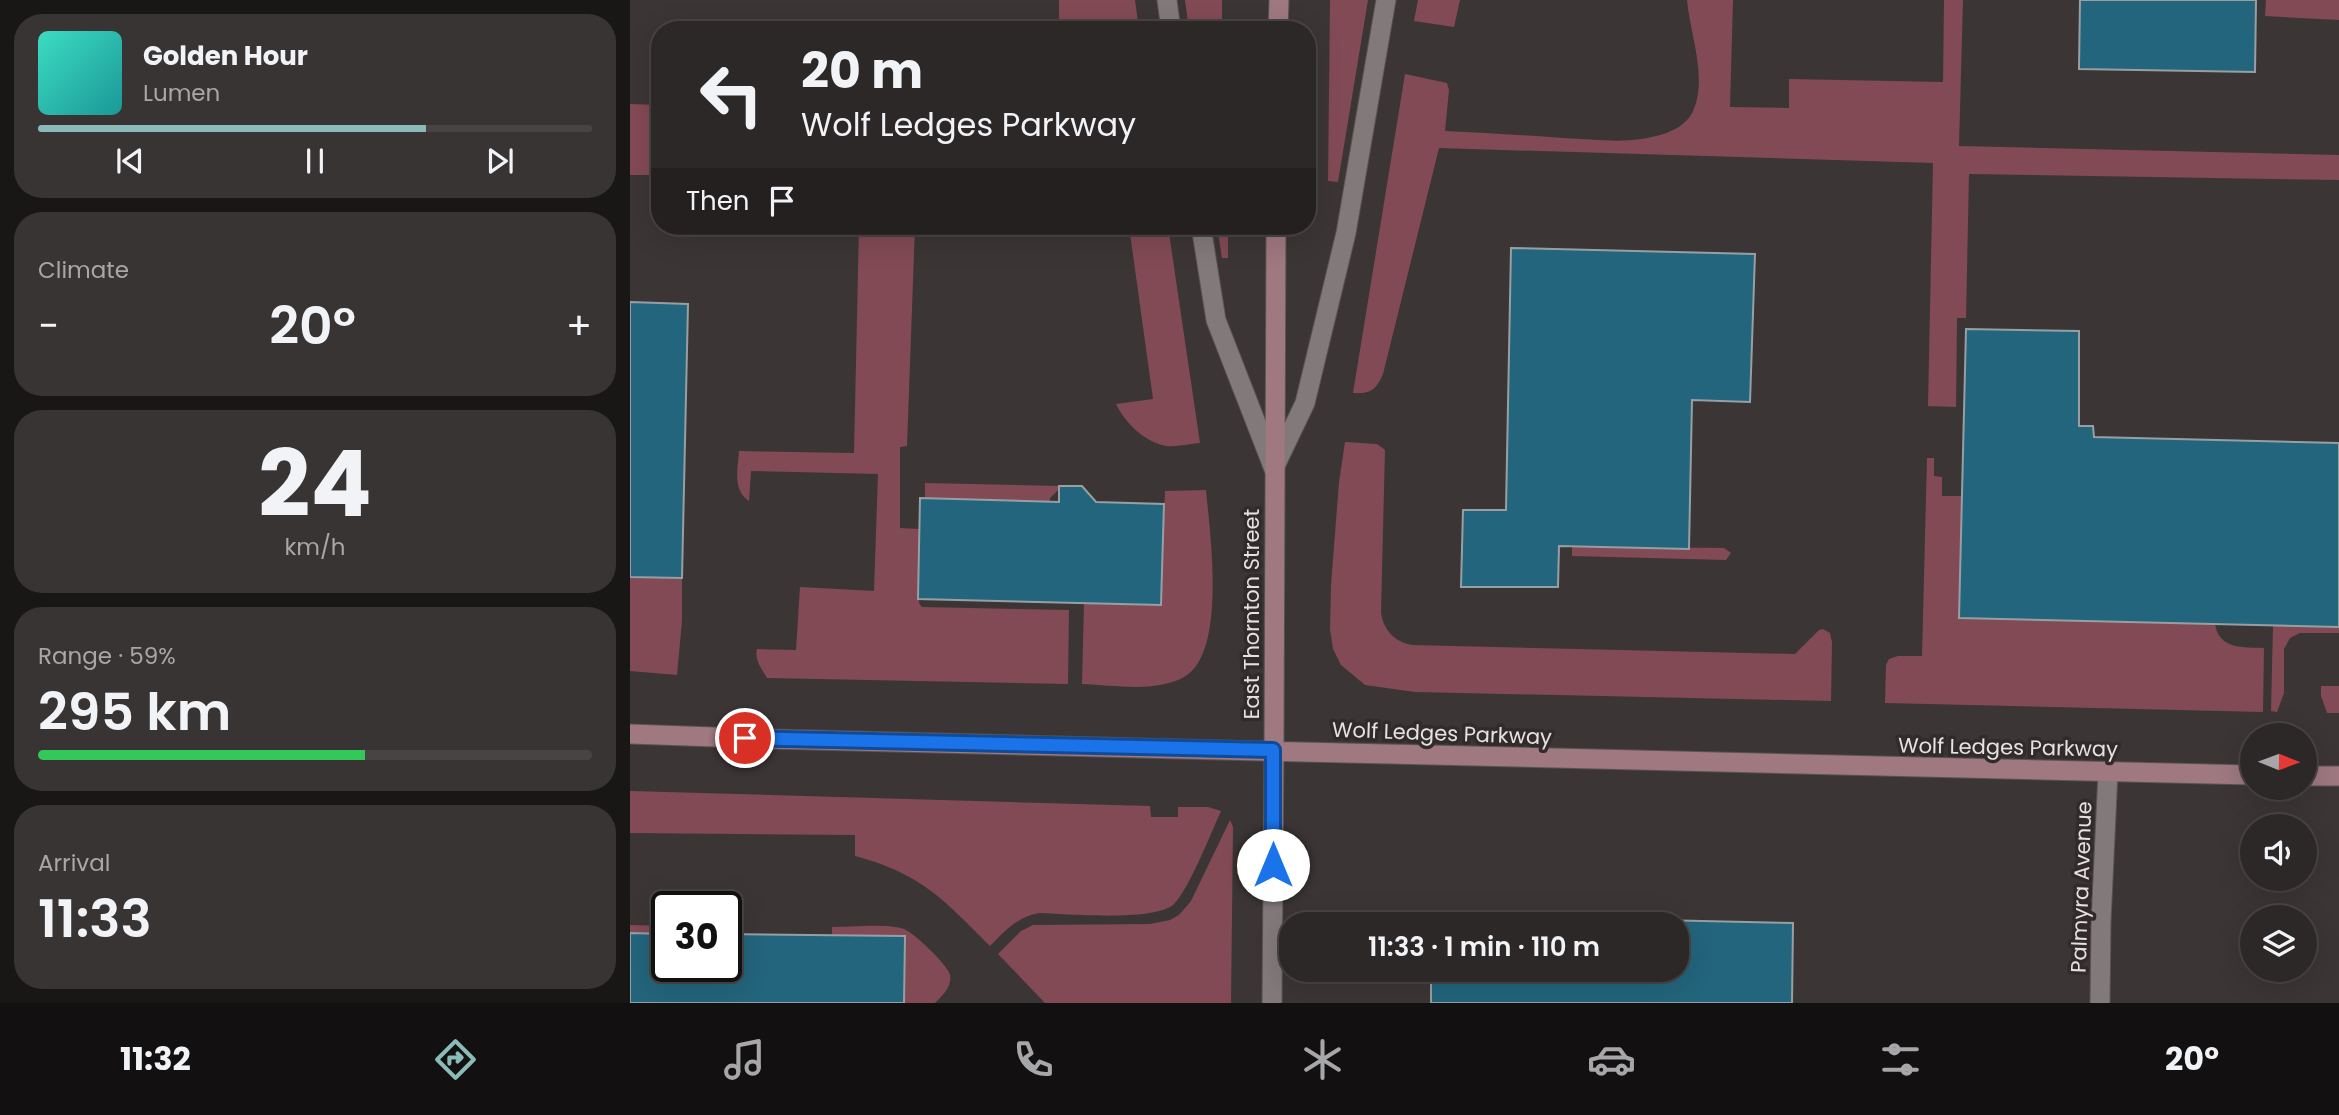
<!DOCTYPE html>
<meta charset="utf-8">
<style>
body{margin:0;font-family:Poppins,sans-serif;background:#393434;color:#f1f3f6;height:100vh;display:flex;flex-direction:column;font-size:26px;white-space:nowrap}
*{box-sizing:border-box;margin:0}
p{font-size:23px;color:#a7a6a8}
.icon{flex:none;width:38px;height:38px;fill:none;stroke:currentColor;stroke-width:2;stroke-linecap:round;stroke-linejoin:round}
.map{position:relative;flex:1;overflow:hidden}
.drawer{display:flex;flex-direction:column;gap:14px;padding:14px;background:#191616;width:630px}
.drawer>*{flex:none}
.hud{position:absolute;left:21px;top:21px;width:665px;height:214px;border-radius:28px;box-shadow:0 7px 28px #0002,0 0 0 2px #484445;background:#2d2828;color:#f1f3f6;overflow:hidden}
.needle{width:46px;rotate:91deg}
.buttons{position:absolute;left:1610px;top:723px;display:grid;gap:14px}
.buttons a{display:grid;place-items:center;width:77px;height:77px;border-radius:50%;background:#2d2828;box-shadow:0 7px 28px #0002,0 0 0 2px #484445;font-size:35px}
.speed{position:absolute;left:21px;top:891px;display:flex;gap:14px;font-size:35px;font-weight:700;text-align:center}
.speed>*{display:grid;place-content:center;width:91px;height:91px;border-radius:50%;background:#2d2828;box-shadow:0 7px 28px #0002,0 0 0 2px #484445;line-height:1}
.speed .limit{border:4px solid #111;border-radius:10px;background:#fff;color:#111}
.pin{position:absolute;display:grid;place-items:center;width:60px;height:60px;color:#fff;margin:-30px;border:4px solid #fff;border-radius:50%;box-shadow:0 2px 7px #0007}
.me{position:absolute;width:77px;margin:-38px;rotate:0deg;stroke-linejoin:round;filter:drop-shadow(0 0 5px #0008)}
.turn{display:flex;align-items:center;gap:24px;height:147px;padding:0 35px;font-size:32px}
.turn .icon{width:91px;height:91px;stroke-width:2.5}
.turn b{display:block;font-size:49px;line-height:60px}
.then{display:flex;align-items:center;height:66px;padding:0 35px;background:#0003;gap:14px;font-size:26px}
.big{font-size:52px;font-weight:600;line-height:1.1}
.drawer .tile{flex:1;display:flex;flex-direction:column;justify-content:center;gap:10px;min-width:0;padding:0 24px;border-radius:28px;background:#393434}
.drawer .dial{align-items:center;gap:0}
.dial b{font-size:91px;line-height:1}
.song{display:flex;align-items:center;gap:21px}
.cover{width:84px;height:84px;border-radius:10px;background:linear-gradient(135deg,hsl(170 70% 55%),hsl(180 70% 35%))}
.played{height:7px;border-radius:4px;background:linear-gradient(90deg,#8bbbb9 70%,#484445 70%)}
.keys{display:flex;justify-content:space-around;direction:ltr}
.heat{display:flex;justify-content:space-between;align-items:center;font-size:38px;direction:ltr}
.charge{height:10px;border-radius:5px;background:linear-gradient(90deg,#34c759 59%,#484445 0)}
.trip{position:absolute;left:649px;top:912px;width:410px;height:70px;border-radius:28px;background:#2d2828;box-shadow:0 7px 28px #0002,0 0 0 2px #484445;font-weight:600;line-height:70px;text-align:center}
.dock{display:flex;height:112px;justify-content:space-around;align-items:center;background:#121010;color:#a7a6a8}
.dock .icon{width:49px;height:49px}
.dock .active{color:#8bbbb9}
.dock b{font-size:32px;color:#f1f3f6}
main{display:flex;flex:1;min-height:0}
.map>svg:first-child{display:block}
.green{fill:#824a54}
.building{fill:#23657c;stroke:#979fa3;stroke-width:2}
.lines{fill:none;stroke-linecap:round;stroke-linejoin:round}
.minor-casing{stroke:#5a5354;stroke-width:21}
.tertiary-casing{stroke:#5a5354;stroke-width:21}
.secondary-casing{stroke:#5a5354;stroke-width:21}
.minor{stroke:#82797b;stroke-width:19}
.tertiary{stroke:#82797b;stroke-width:19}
.secondary{stroke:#9f7880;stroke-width:19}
.route-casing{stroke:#114b97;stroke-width:18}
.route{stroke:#1a73e8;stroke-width:12}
.labels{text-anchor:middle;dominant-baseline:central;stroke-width:7;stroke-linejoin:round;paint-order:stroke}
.street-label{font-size:21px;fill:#e6e1e2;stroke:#322b2c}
</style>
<main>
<section class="drawer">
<div class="tile">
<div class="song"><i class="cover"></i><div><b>Golden Hour</b><p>Lumen</p></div></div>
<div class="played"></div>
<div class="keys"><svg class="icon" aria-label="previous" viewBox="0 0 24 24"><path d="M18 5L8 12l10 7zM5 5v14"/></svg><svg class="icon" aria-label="pause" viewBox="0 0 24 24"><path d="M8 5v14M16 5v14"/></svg><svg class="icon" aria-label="next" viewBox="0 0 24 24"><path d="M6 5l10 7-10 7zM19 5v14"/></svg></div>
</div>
<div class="tile"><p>Climate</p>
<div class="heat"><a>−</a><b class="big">20°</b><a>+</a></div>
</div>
<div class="tile dial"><b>24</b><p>km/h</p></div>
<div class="tile"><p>Range · 59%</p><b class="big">295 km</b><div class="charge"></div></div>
<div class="tile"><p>Arrival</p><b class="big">11:33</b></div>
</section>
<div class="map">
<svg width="1709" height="1003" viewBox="0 0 1709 1003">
<rect width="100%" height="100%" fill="#3c3536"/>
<path class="green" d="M 429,0 L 505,0 L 509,30 L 429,30 Z
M 555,0 L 592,0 L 592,30 L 559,30 Z
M 700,0 L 738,0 L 708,182 L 698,181 Z
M 788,0 L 830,0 L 824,27 L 784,21 Z
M 1057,0 L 1103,0 L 1100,107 L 1159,108 L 1159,79 L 1313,82 L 1314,0 L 1333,0 L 1329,146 L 1709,155 L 1709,180 L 1339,174 L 1336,318 L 1327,318 L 1326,407 L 1298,406 L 1303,163 L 809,148 L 753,374 C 746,390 741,394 723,393 L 775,74 L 817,83 L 819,90 L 815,131 C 854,133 894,135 933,138 C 956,139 980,142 1003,140 C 1023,138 1054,132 1063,111 C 1078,78 1060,34 1057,0 Z
M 1636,0 L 1709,0 L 1709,20 L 1635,16 Z
M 0,104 L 30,105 L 30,175 L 0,175 Z
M 229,226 L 285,226 L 277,446 L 270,447 L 270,528 L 289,529 L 289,603 L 292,607 L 439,610 L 438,684 L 137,678 C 132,669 124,660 127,649 L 166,650 L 170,587 L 244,591 L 248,474 L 121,471 L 119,501 C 102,490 108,468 109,451 L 224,453 Z
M 499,226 L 538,226 L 570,443 C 559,444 547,447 536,446 C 515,442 495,423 486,404 L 523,399 Z
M 587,226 L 598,226 L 598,258 L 592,258 Z
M 715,442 L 747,444 L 755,450 L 751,612 C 753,630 765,642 782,645 L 1165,654 L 1189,630 L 1193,629 L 1200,633 L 1202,642 L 1201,701 L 785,692 L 735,685 L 711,665 L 703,649 L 700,629 L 701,585 L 709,482 Z
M 1297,458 L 1304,458 L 1304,476 L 1312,477 L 1312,496 L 1332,496 L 1585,624 C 1589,650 1614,647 1634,648 L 1633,712 L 1255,703 L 1256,665 L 1259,659 L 1268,656 L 1292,656 Z
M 295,483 L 429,486 L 429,489 L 420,498 L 420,502 L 295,498 Z
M 576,490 C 580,533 597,653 554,677 C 525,693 484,685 452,684 L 454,603 L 531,604 L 535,491 Z
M 942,546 L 1094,548 L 1101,553 L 1096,560 L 942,556 Z
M 0,577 L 52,578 L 52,621 L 47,675 L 0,671 Z
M 1643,625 L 1709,627 L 1709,633 L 1670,633 L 1660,638 L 1654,649 L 1654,693 L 1647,712 L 1641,711 Z
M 1691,686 L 1709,686 L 1709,713 L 1697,713 L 1691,696 Z
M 0,791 L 520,806 L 521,817 L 548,817 L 548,807 L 578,807 L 591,811 C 581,833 559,889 544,904 C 525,922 437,914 409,913 C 387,917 375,931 360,946 C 313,899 292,874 225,856 L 225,835 L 0,833 Z
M 600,820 L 603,827 L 601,1003 L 415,1003 L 368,954 L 391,931 L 403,925 L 520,924 L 540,920 L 549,915 L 561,901 Z
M 0,925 L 37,926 L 37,934 L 0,933 Z
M 202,927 C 219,927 259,923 274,929 C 283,932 318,965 320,975 C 322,987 313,995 305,1003 L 274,1003 L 275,936 L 202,935 Z"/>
<path class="building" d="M 1450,0 L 1626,0 L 1625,72 L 1449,69 Z
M 881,248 L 1125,254 L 1120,402 L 1062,400 L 1059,549 L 929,546 L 928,587 L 831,587 L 833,510 L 876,510 Z
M 0,302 L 58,304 L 52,578 L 0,577 Z
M 1336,329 L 1449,331 L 1449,426 L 1463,426 L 1464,437 L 1709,443 L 1709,627 L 1329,618 Z
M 429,486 L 452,486 L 466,502 L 534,504 L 531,605 L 288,599 L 290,498 L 429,502 Z
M 802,915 L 1163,923 L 1162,1003 L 801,1003 L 801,970 L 1046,970 L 1046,924 L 802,924 Z
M 0,933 L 37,934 L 37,966 L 96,966 L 96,934 L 275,936 L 274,1003 L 0,1003 Z"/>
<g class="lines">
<g class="minor-casing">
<path id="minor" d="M 642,1003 L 644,750
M 1470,1003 L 1471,922 L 1478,772"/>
</g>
<g class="tertiary-casing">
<path id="tertiary" d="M 537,0 L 541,30
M 571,226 L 586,320 L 644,469
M 644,468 L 675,403 L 716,233 L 756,0"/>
</g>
<g class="secondary-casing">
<path id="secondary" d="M 648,30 L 649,0
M 0,734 L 140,739 L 1622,775
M 644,750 L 646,226
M 1675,776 L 1709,776"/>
</g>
<use href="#minor" class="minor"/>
<use href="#tertiary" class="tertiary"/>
<use href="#secondary" class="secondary"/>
</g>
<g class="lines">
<g class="route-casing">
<path id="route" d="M 115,738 L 643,750 L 643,865"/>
</g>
<use href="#route" class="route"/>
</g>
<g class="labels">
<g class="street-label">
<text transform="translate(621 614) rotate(-90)">East Thornton Street</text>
<text transform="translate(812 733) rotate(2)">Wolf Ledges Parkway</text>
<text transform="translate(1378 747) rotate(1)">Wolf Ledges Parkway</text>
<text transform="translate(1451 887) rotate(-88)">Palmyra Avenue</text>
</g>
</g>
</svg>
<div class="buttons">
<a><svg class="needle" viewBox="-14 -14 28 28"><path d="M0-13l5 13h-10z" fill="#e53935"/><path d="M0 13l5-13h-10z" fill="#a7a6a8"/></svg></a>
<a><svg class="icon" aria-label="sound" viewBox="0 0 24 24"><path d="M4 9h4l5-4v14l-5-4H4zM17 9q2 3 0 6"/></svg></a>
<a><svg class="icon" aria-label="layers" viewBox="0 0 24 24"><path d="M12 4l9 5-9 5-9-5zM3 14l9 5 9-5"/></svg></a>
</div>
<div class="speed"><div class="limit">30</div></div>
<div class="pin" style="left:115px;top:738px;background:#d93025"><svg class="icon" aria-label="arrive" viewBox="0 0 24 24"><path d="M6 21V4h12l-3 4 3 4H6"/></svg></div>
<svg class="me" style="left:643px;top:865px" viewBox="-20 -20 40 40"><circle r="19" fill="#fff"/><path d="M0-13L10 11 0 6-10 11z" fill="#1a73e8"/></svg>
<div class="trip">11:33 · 1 min · 110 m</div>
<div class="hud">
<div class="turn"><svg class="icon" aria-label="left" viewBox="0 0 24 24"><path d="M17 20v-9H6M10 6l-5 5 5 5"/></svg><div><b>20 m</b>Wolf Ledges Parkway</div></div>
<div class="then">Then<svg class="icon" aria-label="arrive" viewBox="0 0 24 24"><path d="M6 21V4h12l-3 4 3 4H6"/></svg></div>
</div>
</div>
</main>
<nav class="dock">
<b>11:32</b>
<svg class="icon active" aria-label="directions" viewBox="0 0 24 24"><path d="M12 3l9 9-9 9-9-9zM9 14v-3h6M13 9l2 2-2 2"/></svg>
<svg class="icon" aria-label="music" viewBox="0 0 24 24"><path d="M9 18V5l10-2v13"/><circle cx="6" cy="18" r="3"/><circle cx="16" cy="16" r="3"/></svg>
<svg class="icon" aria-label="phone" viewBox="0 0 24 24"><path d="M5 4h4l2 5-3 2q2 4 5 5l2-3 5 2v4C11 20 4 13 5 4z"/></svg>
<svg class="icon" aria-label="climate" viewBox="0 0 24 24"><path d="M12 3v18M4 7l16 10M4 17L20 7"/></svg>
<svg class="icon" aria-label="car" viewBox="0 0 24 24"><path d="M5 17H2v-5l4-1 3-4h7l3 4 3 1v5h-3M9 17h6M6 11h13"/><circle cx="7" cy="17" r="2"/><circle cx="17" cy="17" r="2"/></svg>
<svg class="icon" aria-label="filters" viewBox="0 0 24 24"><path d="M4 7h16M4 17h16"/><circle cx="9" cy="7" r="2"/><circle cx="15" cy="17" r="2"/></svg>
<b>20°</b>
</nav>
